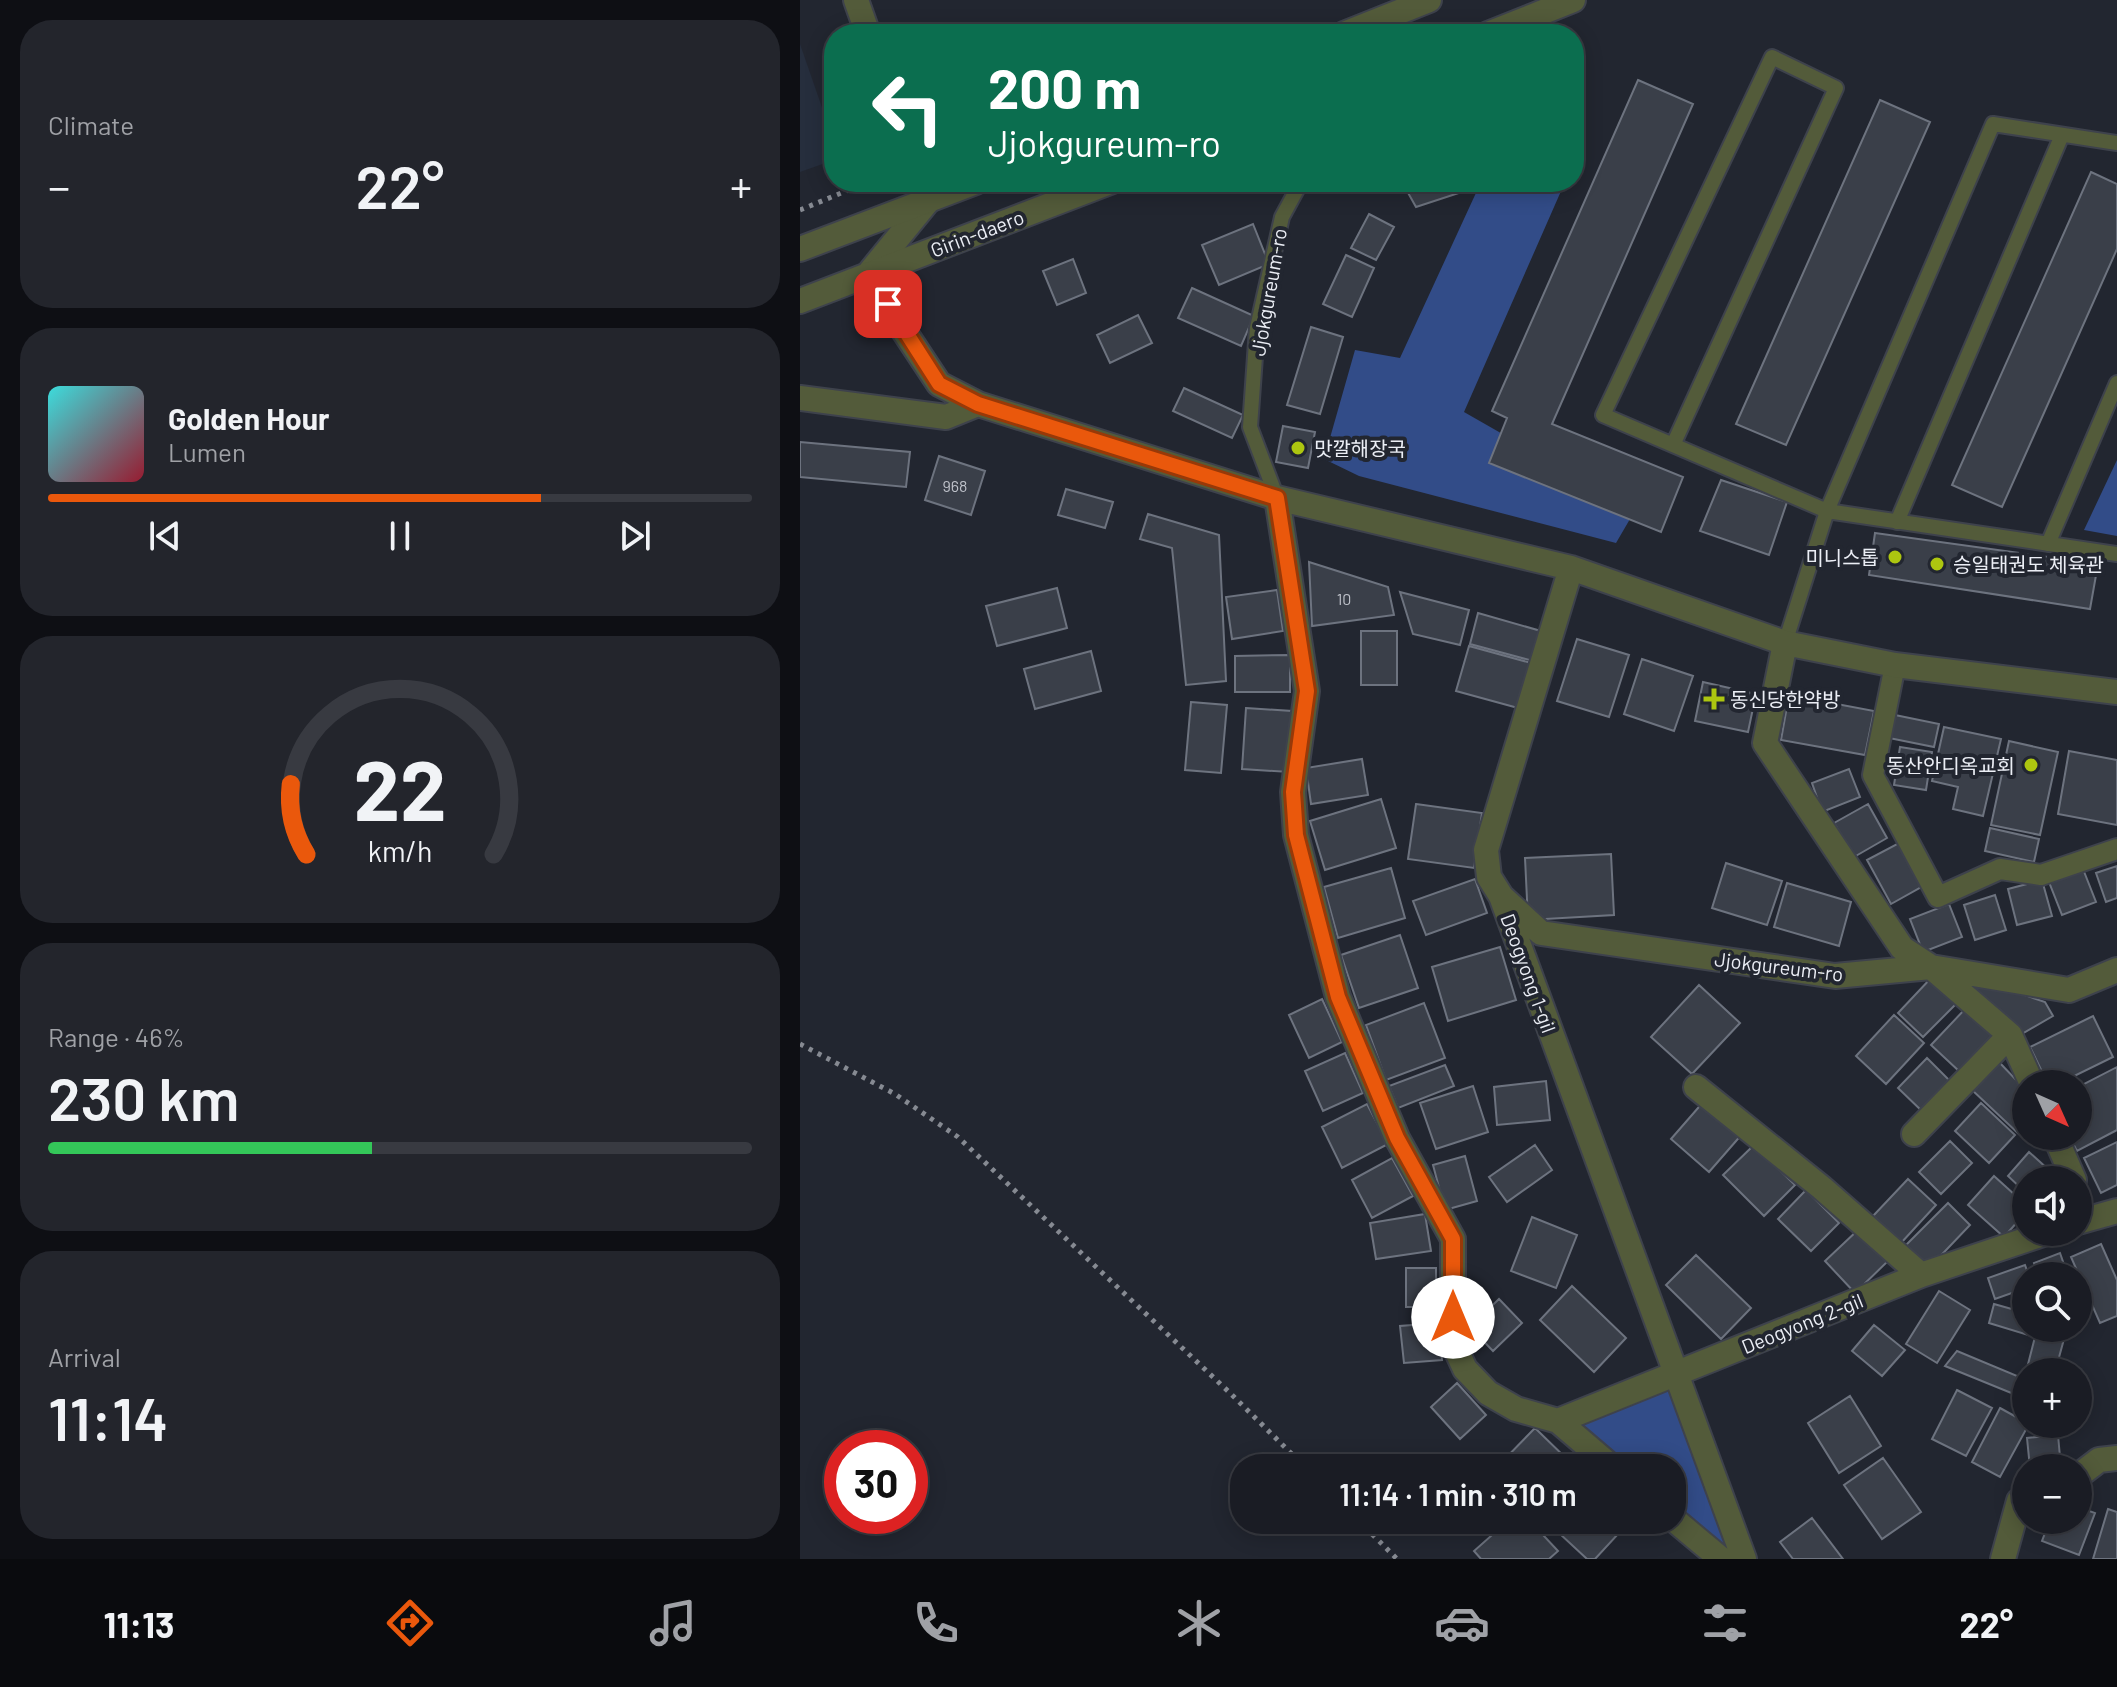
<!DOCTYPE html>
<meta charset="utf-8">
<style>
body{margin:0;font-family:Barlow,"Noto Sans KR",sans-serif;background:#23252c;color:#f1f3f6;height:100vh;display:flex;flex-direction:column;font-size:30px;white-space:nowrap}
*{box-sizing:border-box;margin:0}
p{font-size:26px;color:#9fa1a6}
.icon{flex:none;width:44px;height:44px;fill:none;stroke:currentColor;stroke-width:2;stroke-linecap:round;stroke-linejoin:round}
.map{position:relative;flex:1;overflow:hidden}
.details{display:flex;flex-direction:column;gap:20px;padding:20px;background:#0e0f14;width:800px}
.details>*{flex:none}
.banner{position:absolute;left:24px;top:24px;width:760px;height:168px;border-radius:32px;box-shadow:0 4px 20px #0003,0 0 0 2px #383a41;background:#0b6e4f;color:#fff;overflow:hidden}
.needle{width:52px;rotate:135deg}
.buttons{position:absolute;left:1212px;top:1070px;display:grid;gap:16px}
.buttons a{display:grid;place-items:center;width:80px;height:80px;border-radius:50%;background:#1a1c24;box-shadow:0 4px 20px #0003,0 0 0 2px #383a41;font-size:40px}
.speed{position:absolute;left:24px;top:1430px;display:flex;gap:16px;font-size:40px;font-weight:700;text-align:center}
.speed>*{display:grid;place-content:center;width:104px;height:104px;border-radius:50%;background:#1a1c24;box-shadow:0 4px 20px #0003,0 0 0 2px #383a41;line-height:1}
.speed .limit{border:12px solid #d22;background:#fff;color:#111}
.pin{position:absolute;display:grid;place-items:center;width:68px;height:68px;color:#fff;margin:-34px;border-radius:16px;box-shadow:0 4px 12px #0006}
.me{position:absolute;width:88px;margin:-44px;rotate:0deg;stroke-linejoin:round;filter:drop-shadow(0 0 6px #0008)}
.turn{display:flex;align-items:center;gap:28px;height:168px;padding:0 32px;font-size:36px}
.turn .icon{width:104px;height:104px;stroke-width:2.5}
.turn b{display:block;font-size:56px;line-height:68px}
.big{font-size:60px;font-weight:600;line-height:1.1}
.details .widget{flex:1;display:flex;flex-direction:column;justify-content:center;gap:12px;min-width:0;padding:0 28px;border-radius:32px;background:#23252c}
.details .dial{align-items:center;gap:0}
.dial svg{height:208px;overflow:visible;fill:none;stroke:#383a41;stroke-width:7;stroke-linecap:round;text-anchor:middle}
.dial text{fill:#f1f3f6;stroke:none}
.song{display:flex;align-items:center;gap:24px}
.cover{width:96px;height:96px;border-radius:12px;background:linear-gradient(135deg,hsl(180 70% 55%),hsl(350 70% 35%))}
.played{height:8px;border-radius:4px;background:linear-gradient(90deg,#ea580c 70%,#383a41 70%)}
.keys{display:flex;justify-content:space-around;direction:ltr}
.heat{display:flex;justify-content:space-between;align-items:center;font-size:44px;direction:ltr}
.charge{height:12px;border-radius:6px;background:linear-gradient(90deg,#34c759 46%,#383a41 0)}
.trip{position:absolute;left:430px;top:1454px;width:456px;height:80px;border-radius:32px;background:#1a1c24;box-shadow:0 4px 20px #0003,0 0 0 2px #383a41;font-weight:600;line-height:80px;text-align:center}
.tabs{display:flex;height:128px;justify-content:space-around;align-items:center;background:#0a0b0e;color:#9fa1a6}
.tabs .icon{width:56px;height:56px}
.tabs .on{color:#ea580c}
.tabs b{font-size:36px;color:#f1f3f6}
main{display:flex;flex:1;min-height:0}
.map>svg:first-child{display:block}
.built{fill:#262e3d}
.green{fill:#324c88}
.building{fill:#3a3f49;stroke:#6d737f;stroke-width:2}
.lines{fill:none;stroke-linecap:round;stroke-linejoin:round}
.service-casing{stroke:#3e424c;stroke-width:18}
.pedestrian-casing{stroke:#3e424c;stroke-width:24}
.minor-casing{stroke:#3e424c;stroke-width:28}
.tertiary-casing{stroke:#3e424c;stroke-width:28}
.path{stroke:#868a92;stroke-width:5;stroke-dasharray:4 6;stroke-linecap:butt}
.service{stroke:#535b3a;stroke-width:14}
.pedestrian{stroke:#535b3a;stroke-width:20}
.minor{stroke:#535b3a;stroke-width:24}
.tertiary{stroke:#535b3a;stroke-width:24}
.route-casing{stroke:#983908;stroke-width:20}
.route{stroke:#ea580c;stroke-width:14}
.poi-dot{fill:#adc610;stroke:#222630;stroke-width:3}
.labels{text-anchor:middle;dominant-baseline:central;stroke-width:8;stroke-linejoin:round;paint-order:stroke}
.number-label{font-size:16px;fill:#bfc2ca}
.street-label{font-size:20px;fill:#ebeef5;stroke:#222630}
.poi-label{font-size:20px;fill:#ebeef5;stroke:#222630;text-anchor:start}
</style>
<main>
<section class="details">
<div class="widget"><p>Climate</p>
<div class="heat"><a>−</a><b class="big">22°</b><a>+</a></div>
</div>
<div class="widget">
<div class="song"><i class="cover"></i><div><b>Golden Hour</b><p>Lumen</p></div></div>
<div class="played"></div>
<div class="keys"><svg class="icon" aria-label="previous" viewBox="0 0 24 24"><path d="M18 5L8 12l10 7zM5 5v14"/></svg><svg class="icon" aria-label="pause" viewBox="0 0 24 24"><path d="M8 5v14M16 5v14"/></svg><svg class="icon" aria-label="next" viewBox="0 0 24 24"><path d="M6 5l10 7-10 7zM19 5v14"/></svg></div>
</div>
<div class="widget dial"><svg viewBox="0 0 100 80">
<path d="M14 69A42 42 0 1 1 86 69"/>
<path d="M14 69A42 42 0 0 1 8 42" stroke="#ea580c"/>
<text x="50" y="56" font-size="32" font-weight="700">22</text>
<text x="50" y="72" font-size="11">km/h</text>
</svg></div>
<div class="widget"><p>Range · 46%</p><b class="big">230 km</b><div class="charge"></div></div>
<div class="widget"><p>Arrival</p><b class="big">11:14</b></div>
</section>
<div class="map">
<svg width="1317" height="1559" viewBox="0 0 1317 1559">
<rect width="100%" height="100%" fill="#222630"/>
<path class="built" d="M 0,44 L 34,142 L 34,160 L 0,172 Z"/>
<path class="green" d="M 681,182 L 765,182 L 664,412 L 713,440 L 830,519 L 816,543 L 559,476 L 524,459 L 555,350 L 600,358 Z
M 1317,460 L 1317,536 L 1284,530 Z
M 867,1372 L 953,1559 L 928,1559 L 872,1513 L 872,1468 L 820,1468 L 762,1417 Z"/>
<path class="building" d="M 838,80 L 893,104 L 752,424 L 883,477 L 861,532 L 689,463 L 707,418 L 692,411 Z
M 1080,100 L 1130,122 L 986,445 L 936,424 Z
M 1291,172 L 1317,184 L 1317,249 L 1202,507 L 1152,485 Z
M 602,182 L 670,182 L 668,190 L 616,207 Z
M 569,214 L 594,227 L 576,260 L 551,248 Z
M 453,224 L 469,264 L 419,285 L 402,245 Z
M 546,255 L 574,268 L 552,317 L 523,304 Z
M 273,259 L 286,293 L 257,305 L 243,271 Z
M 392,288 L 454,316 L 441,346 L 378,318 Z
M 338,315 L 352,343 L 310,363 L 297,335 Z
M 511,327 L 543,337 L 520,414 L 487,405 Z
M 384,388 L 443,415 L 432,438 L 373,411 Z
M 483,426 L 515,432 L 508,468 L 476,462 Z
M 0,442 L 110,452 L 106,487 L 0,477 Z
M 139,456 L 185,471 L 171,515 L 125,500 Z
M 921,480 L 987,502 L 969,555 L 900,531 Z
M 266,489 L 313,502 L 305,528 L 258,515 Z
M 348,514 L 419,535 L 426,681 L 386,685 L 372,548 L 340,539 Z
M 1075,533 L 1298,564 L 1290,609 L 1069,575 Z
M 509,562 L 588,587 L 594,615 L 512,626 Z
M 257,588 L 267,628 L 197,646 L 186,606 Z
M 477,590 L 483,631 L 432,639 L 426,597 Z
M 600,592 L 669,610 L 660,645 L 613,634 Z
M 678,613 L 741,631 L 733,661 L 670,644 Z
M 561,631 L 597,631 L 597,685 L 561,685 Z
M 777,639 L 829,655 L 809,717 L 757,701 Z
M 669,646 L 731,663 L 718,708 L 656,691 Z
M 291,651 L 301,691 L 235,709 L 224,669 Z
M 490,655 L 490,692 L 435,692 L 435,656 Z
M 842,659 L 893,676 L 874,731 L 824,714 Z
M 903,682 L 956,694 L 948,732 L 895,721 Z
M 989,695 L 1074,711 L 1065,755 L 981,740 Z
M 391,702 L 427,705 L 421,773 L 385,770 Z
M 446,708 L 492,711 L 489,772 L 442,769 Z
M 1095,715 L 1139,724 L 1134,747 L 1089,738 Z
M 1144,727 L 1201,739 L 1183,816 L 1153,809 L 1158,787 L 1132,781 Z
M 1209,741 L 1258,752 L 1240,835 L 1191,825 Z
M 1100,747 L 1132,752 L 1126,790 L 1094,785 Z
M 1269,751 L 1317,760 L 1317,825 L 1258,814 Z
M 562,759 L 568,795 L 511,804 L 506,768 Z
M 1049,769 L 1060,797 L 1022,812 L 1012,783 Z
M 581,799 L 596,848 L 525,870 L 510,821 Z
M 616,804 L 682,813 L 674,868 L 608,859 Z
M 1068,804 L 1087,838 L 1054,857 L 1034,823 Z
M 1190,828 L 1239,839 L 1234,862 L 1185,851 Z
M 1099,843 L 1123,886 L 1091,904 L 1067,860 Z
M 811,854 L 814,915 L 728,920 L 725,858 Z
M 926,863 L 982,881 L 967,925 L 912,908 Z
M 1317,866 L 1317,898 L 1306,902 L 1296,873 Z
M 591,868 L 605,918 L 538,938 L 524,887 Z
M 1283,869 L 1296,902 L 1262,915 L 1249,882 Z
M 675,879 L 687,913 L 626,935 L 613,901 Z
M 1242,880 L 1252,916 L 1217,925 L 1208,889 Z
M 987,883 L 1051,902 L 1039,946 L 974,927 Z
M 1195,895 L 1206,930 L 1175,940 L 1164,905 Z
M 1149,904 L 1162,937 L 1123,952 L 1110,919 Z
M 600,935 L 618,988 L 559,1008 L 541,955 Z
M 700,947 L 716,1000 L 648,1021 L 632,967 Z
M 1132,977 L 1158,1002 L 1123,1037 L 1098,1013 Z
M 1180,980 L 1245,1002 L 1253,1016 L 1220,1035 L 1171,990 Z
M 899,985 L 940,1023 L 892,1074 L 851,1037 Z
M 522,999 L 542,1042 L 509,1058 L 489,1015 Z
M 624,1003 L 645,1058 L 586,1080 L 566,1025 Z
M 1166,1008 L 1194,1035 L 1160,1072 L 1131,1045 Z
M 1094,1015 L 1124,1043 L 1086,1084 L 1056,1056 Z
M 1293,1016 L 1313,1057 L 1258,1084 L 1248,1084 L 1230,1047 Z
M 545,1053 L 563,1093 L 523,1111 L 505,1071 Z
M 1127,1058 L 1153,1084 L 1125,1114 L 1098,1088 Z
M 1199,1062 L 1221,1085 L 1226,1095 L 1226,1130 L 1221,1136 L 1172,1090 Z
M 645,1065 L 654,1086 L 598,1108 L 589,1086 Z
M 1317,1067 L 1317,1130 L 1277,1151 L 1269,1136 L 1278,1136 L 1278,1087 Z
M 746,1081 L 750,1120 L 697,1125 L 694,1087 Z
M 673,1086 L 688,1132 L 636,1149 L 620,1103 Z
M 905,1100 L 943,1133 L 909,1172 L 871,1139 Z
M 1181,1103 L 1215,1135 L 1189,1163 L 1155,1131 Z
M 567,1104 L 588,1144 L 542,1168 L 522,1127 Z
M 1150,1141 L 1172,1163 L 1141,1194 L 1119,1172 Z
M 1317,1142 L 1317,1185 L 1301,1193 L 1284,1158 Z
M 735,1145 L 752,1170 L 707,1202 L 689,1177 Z
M 954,1145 L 995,1185 L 964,1216 L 923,1175 Z
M 1229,1152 L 1260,1180 L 1226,1180 L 1226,1193 L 1208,1176 Z
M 665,1156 L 677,1201 L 645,1210 L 633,1165 Z
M 592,1158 L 613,1196 L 572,1218 L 552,1180 Z
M 1194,1176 L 1226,1205 L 1226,1212 L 1204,1237 L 1168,1205 Z
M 1108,1179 L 1136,1205 L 1101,1243 L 1073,1216 Z
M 1006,1190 L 1039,1223 L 1011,1251 L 978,1219 Z
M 1148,1203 L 1170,1225 L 1129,1268 L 1106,1245 Z
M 625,1214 L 631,1251 L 576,1259 L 570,1223 Z
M 732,1217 L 777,1235 L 756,1288 L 711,1271 Z
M 1059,1229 L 1089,1260 L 1055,1293 L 1025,1261 Z
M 1301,1244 L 1317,1280 L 1317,1316 L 1300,1323 L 1271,1257 Z
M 1260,1253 L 1268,1276 L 1239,1276 L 1234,1263 Z
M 896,1255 L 951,1308 L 921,1339 L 866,1285 Z
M 1225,1265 L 1229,1276 L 1226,1276 L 1226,1288 L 1195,1299 L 1188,1278 Z
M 606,1268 L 636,1268 L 636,1307 L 606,1307 Z
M 772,1286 L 826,1338 L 794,1372 L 740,1320 Z
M 1139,1291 L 1170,1310 L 1137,1363 L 1106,1344 Z
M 699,1299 L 722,1323 L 693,1351 L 670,1327 Z
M 1194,1304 L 1226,1313 L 1226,1328 L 1267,1328 L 1255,1372 L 1226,1372 L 1235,1337 L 1189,1323 Z
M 638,1323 L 642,1360 L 604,1363 L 600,1326 Z
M 1074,1325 L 1105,1350 L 1082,1376 L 1052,1351 Z
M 1157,1351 L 1224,1379 L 1226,1372 L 1226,1399 L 1145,1366 Z
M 657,1383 L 686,1415 L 660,1439 L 631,1407 Z
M 1157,1390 L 1192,1408 L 1166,1456 L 1132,1439 Z
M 1050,1396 L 1081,1446 L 1039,1473 L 1008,1423 Z
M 1200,1408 L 1229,1424 L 1200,1477 L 1172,1462 Z
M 735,1428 L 771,1463 L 766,1468 L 696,1468 Z
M 1258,1435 L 1261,1468 L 1230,1468 L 1227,1438 Z
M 1083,1458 L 1121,1512 L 1082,1539 L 1044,1485 Z
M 1278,1507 L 1295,1513 L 1279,1555 L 1242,1541 L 1250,1520 L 1278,1520 Z
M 1308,1509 L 1317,1512 L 1317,1559 L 1293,1559 Z
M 1012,1518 L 1043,1559 L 993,1559 L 980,1542 Z
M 709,1520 L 729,1520 L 758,1551 L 749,1559 L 681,1559 L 674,1551 Z
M 745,1520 L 831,1520 L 795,1559 L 787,1559 Z"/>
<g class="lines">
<g class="service-casing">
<path id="service" d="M 873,445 L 1036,88 L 972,57 L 803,415 L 1027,511 L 1317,554
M 477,498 L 450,427 L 457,328 L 482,217 L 501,182
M 1097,522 L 1262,135
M 1248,544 L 1317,383
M 985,643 L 1027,511 L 1193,124 L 1317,143"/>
</g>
<g class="pedestrian-casing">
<path id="pedestrian" d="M 1095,665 L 1073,775 L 1138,897 L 1200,869 L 1241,875 L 1317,849"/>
</g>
<g class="minor-casing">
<path id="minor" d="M 56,0 L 68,34
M 121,182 L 128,201 L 70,272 L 102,328 L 139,384 L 178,404 L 477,498 L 771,568 L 985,643 L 1095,665 L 1317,692
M 0,398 L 146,417 L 178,404
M 477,498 L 507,691 L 493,792 L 496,835 L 538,997 L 597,1138 L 653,1239 L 653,1343 L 665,1369 L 688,1393 L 716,1409 L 758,1421 L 813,1468
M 771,568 L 686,850 L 689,877 L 701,896 L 944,1559
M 985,643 L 965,743 L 1102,948 L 1131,967 L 1210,1035 L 1232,1084
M 703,898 L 741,933 L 1035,976 L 1131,967 L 1269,990 L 1317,970
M 896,1087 L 1022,1188 L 1121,1275
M 1114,1134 L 1210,1035
M 1255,1136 L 1274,1180
M 1278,1222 L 1317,1211
M 758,1421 L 1121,1275 L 1249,1232
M 1278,1476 L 1299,1460 L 1317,1458
M 872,1518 L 921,1559
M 1203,1559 L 1219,1501 L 1226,1499"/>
</g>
<g class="tertiary-casing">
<path id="tertiary" d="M 544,34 L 629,0
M 688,34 L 773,0
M 0,249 L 176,182
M 0,301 L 310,182"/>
</g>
<path class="path" d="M 333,191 L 356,182
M 0,210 L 68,182
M 0,1044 L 95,1094 L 158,1137 L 429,1392 L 506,1468
M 558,1520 L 597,1559"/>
<use href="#service" class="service"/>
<use href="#pedestrian" class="pedestrian"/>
<use href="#minor" class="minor"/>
<use href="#tertiary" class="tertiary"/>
</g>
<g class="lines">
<g class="route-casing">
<path id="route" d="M 88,304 L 139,384 L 178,404 L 477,498 L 507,691 L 493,792 L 496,835 L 538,997 L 597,1138 L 653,1239 L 653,1317"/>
</g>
<use href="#route" class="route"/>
</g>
<g class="poi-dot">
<circle cx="498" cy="448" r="8"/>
<circle cx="1095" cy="557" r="8"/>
<circle cx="1137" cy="564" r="8"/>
<path d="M910 687h8v8h8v8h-8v8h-8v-8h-8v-8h8z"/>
<circle cx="1231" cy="765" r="8"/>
</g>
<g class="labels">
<g class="number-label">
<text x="155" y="485">968</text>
<text x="544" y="598">10</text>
</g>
<g class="street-label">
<text transform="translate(177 233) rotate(-21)">Girin-daero</text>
<text transform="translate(468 292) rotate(-80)">Jjokgureum-ro</text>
<text transform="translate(979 966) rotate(7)">Jjokgureum-ro</text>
<text transform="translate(729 973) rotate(70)">Deogyong 1-gil</text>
<text transform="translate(1002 1323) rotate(-22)">Deogyong 2-gil</text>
</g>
<g class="poi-label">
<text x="514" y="448">맛깔해장국</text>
<text x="1079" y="557" text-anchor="end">미니스톱</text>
<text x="1153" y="564">승일태권도 체육관</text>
<text x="930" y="699">동신당한약방</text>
<text x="1215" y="765" text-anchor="end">동산안디옥교회</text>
</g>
</g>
</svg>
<div class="buttons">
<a><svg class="needle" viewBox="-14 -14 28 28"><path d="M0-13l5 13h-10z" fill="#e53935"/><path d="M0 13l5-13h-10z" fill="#9fa1a6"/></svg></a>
<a><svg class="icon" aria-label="sound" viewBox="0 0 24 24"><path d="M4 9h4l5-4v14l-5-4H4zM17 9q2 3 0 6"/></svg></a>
<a><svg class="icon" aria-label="search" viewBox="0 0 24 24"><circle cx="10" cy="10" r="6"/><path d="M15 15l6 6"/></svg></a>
<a>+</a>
<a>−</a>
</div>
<div class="speed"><div class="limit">30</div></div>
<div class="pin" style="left:88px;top:304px;background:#d93025"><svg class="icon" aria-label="arrive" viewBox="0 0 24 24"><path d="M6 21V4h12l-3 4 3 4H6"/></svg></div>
<svg class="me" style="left:653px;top:1317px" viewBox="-20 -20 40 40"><circle r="19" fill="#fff"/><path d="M0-13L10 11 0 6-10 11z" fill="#ea580c"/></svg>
<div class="trip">11:14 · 1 min · 310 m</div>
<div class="banner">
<div class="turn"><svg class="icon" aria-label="left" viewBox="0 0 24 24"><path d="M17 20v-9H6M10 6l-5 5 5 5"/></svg><div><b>200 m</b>Jjokgureum-ro</div></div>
</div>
</div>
</main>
<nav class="tabs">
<b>11:13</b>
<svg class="icon on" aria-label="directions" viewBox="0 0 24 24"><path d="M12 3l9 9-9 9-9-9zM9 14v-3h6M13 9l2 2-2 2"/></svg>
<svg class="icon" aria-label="music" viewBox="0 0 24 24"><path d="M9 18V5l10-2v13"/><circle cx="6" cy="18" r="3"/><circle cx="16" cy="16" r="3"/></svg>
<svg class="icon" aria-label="phone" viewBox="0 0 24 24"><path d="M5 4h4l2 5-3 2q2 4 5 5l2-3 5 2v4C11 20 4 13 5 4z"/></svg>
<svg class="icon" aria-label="climate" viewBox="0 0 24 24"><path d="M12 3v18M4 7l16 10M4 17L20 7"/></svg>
<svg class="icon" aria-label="car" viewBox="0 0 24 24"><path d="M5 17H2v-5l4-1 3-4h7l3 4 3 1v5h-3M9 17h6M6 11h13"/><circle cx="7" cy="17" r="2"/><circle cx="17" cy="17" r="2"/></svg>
<svg class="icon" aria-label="filters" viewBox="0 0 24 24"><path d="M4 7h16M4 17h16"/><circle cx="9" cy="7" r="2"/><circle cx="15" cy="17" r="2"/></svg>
<b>22°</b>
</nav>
